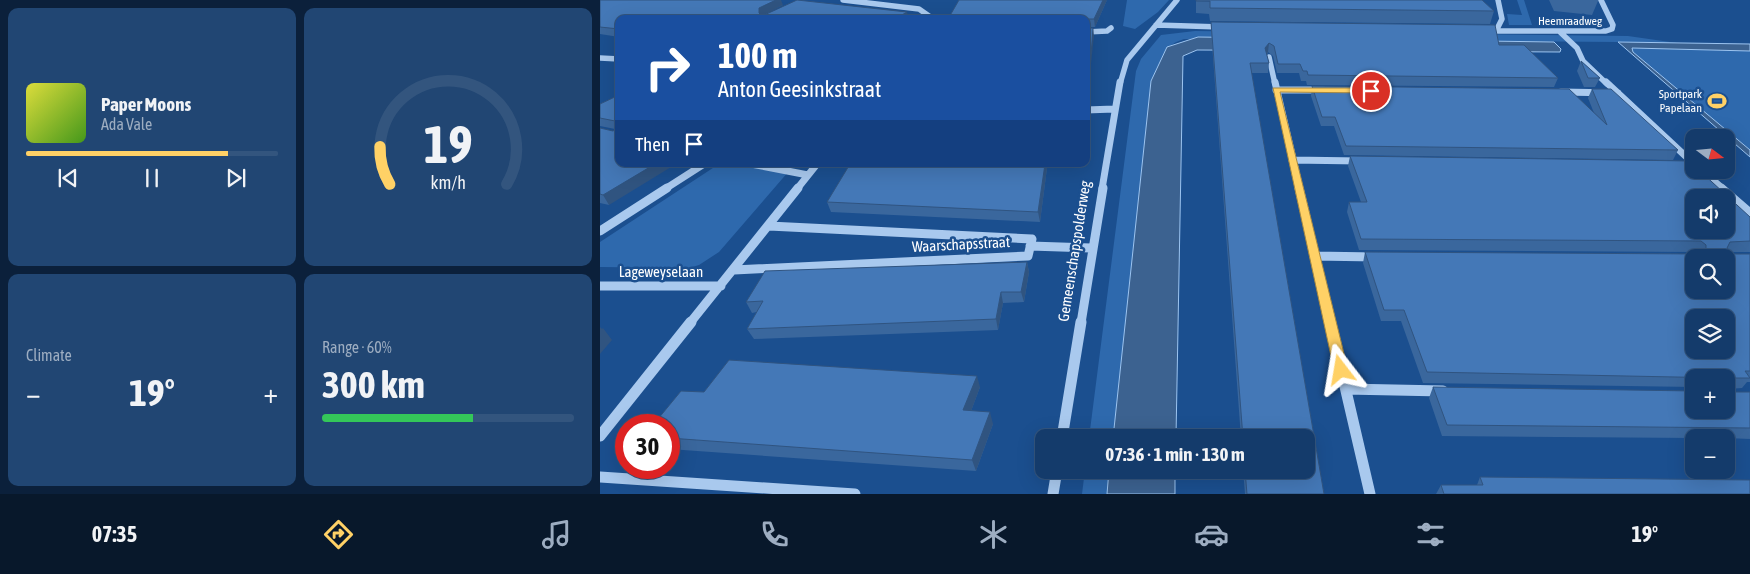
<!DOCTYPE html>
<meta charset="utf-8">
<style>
body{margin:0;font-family:"Asap Condensed",sans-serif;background:#214673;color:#f1f3f6;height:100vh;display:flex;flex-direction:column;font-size:19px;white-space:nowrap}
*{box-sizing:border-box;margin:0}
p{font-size:16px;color:#9dadc1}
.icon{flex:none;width:28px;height:28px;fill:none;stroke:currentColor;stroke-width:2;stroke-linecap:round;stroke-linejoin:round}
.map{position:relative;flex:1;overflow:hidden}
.details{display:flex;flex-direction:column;gap:8px;padding:8px;background:#0b203b;width:600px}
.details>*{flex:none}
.banner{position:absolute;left:15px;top:15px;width:475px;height:152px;border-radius:10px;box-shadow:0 5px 20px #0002,0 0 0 1px #33557e;background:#1a4fa0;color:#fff;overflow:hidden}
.needle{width:32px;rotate:106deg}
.controls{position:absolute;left:1085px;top:129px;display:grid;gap:10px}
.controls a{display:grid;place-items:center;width:50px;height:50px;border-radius:10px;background:#143b6b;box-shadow:0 5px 20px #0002,0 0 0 1px #33557e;font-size:25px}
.speed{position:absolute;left:15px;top:414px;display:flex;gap:10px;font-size:25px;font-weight:700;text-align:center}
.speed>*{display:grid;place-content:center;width:65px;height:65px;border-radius:50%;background:#143b6b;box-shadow:0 5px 20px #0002,0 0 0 1px #33557e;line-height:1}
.speed .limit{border:8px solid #d22;background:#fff;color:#111}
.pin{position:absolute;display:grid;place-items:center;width:42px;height:42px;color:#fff;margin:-21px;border:2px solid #fff;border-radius:50%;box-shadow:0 1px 5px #0007}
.me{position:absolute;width:55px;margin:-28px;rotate:346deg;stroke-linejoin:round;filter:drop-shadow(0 0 4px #0008)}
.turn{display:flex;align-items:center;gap:18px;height:105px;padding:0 20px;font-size:22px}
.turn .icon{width:65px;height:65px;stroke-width:2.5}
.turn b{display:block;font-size:35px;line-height:42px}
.then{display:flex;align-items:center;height:48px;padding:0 20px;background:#0003;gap:10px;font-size:19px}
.big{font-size:38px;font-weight:700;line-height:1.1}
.details .card{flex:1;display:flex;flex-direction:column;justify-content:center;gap:8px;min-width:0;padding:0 18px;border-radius:10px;background:#214673}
.details .dial{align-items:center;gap:0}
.dial svg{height:130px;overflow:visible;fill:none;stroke:#33557e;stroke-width:7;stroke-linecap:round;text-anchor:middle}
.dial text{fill:#f1f3f6;stroke:none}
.song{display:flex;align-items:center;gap:15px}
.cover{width:60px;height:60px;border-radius:8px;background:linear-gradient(135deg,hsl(60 70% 55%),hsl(100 70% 35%))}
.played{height:5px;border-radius:2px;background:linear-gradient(90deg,#ffd166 80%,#33557e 80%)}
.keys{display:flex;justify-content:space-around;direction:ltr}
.heat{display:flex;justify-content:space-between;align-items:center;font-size:28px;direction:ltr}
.charge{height:8px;border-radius:4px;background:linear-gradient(90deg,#34c759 60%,#33557e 0)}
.details .tiles{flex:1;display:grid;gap:8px;grid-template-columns:repeat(2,1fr)}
.trip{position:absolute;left:435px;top:429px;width:280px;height:50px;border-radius:10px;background:#143b6b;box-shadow:0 5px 20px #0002,0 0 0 1px #33557e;font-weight:700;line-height:50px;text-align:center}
.menu{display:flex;height:80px;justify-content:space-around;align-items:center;background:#08182b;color:#9dadc1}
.menu .icon{width:35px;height:35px}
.menu .on{color:#ffd166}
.menu b{font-size:22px;color:#f1f3f6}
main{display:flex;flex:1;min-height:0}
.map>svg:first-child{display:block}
.green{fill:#2e69ad}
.water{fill:#3c6290;stroke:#9cc4f0}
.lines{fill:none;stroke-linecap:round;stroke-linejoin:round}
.minor-far3{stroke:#a9c9ee;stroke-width:5.5}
.minor-far2{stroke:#a9c9ee;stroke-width:7}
.minor-far1{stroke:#a9c9ee;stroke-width:9}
.minor{stroke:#a9c9ee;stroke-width:11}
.wall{fill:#3a679d}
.shaded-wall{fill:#305480}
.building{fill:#4478b7;stroke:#305480;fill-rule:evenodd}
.route{fill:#ffd166;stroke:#a68842}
.labels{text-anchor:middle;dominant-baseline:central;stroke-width:5;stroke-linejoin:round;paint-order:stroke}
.far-street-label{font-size:12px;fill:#fff;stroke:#1b4f8f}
.far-poi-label{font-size:12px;fill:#fff;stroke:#1b4f8f;text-anchor:end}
.street-label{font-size:15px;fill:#fff;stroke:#1b4f8f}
</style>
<main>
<section class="details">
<div class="tiles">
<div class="card">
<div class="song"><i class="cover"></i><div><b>Paper Moons</b><p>Ada Vale</p></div></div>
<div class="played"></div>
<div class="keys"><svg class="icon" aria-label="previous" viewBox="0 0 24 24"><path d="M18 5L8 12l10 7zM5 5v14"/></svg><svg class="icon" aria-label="pause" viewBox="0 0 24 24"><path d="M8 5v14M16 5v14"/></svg><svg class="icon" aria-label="next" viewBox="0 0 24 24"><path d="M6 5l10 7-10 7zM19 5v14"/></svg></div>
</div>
<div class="card dial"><svg viewBox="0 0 100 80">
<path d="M14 69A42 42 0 1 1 86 69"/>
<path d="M14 69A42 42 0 0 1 8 46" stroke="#ffd166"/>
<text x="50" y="56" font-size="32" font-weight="700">19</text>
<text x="50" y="72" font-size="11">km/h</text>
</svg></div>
<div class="card"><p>Climate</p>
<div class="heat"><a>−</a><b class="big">19°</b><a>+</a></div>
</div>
<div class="card"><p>Range · 60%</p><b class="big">300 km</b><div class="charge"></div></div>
</div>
</section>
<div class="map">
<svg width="1150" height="494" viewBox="0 0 1150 494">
<rect width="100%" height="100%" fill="#1b4f8f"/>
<path class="green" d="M 527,0 L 569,0 L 558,12 L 535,29 L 523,26 Z
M 917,0 L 924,0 L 932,25 L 909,25 L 907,14 L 922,15 Z
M 595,31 L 1028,36 L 1077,43 L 1150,44 L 1150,157 L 1018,42 L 584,39 C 557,48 562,62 558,87 L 534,437 L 489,438 L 536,71 L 541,59 L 561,35 Z
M 119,164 L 195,164 L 119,252 L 99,265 L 89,268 L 0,267 L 0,242 Z
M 485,470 L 531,470 L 530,494 L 482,494 Z"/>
<path class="water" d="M 598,37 L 954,42 L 961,49 L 960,52 L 597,50 L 583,56 L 576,437 L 513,438 L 551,81 L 567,47 Z
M 1018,42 L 1150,44 L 1150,51 L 1032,48 L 1033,52 L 1150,150 L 1150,157 Z
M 509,470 L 575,470 L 575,494 L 507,494 Z"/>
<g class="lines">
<path class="minor-far3" d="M 243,0 L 319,9 L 329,16 L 329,19
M 556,25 L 621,27
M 884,31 L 1006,31 L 1012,29 L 1013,25 L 1001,0
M 896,31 L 902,19 L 898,0
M 486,32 L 507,31 L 511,28
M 960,32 L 977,48 L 983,61 L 1007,84
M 669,57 L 675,84
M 0,58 L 19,59
M 520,84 L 527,60 L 577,0"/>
<path class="minor-far2" d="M 675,82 L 700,189
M 1006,82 L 1094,164
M 676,90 L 723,90
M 961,92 L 1018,93
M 486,110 L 514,109
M 692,160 L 760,161
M 151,164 L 208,175
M 1101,170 L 1123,189
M 65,189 L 104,164
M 197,189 L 217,164
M 502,189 L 520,82"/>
<path class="minor-far1" d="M 699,188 L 731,323
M 1121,188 L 1150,213
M 0,231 L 67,188
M 430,246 L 491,248
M 714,256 L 776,257
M 134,270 L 428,256 L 432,239 L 169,226
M 0,286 L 121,286
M 90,323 L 198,188
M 481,323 L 503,188"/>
<path class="minor" d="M 730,322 L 770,494
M 746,389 L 843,391
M 0,436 L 91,322
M 462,438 L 481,322
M 0,477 L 255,494
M 453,494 L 457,470"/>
</g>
<path class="wall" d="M 0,0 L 183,5 L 169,12 L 307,12 L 19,19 L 19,37 L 0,34 Z
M 507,0 L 495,27 L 486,27 L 486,19 Z
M 949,0 L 998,0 L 998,1 L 992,15 L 954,11 Z
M 596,1 L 894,11 L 890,24 L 610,21 L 609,14 L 596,13 Z
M 611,22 L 899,45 L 958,78 L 954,87 L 707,85 L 706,81 L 701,81 L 699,73 L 677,73 L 673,56 L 668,52 L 667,55 L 669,63 L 668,73 L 651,73 L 724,494 L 645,494 L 643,470 L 706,470 L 706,438 L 641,438 L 611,30 Z
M 981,61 L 1000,78 L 995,87 L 984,87 L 977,71 Z
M 712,86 L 994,113 L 988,98 L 992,89 L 1078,150 L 1073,160 L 744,155 L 734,126 L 721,126 L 711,96 Z
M 19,95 L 19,164 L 9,205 L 0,203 L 0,128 L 13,131 L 15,129 L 0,126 L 0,104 Z
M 750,156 L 1150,217 L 1150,252 L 1131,252 L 1133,254 L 1150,254 L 1150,382 L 1147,382 L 1142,388 L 1128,389 L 1132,392 L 1150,392 L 1150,439 L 1126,438 L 1094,438 L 842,436 L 829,398 L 833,387 L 1094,410 L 1126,378 L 1094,378 L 1094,387 L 823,383 L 801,321 L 781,321 L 763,263 L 765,252 L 1097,254 L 1094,252 L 759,250 L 747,212 L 749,202 L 761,202 L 748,166 Z
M 447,168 L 440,222 L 231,212 L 227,202 Z
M 427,262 L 429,272 L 424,302 L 403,303 L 398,330 L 154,339 L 147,329 L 157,312 L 152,313 L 146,302 Z
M 380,387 L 371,411 L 393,424 L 376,471 L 69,449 L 69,425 Z
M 880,477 L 1150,494 L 836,494 L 841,485 L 877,485 Z"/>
<path class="shaded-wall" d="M 176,0 L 181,0 L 183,5 L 162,16 L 159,13 L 159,8 Z
M 503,0 L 507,0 L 495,27 L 494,19 Z
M 307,12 L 309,19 L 295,19 Z
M 493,28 L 494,36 L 491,64 L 486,76 L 486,65 Z
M 669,43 L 668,52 L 664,58 L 665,48 Z
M 55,164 L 76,164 L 9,205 L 3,195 Z
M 445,164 L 449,164 L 447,168 L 440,222 L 438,212 Z
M 427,262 L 429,272 L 424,302 L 421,292 Z
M 401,292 L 403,303 L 398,330 L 396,319 Z
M 0,327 L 2,329 L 3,328 L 12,340 L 0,354 Z
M 377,376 L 380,387 L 367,422 L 363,410 Z
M 1134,378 L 1126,388 L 1128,381 Z
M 390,412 L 393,424 L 376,471 L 372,460 Z"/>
<path class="building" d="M 0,0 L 176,0 L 159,8 L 159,13 L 162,16 L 197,0 L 307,12 L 295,19 L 19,19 L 19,29 L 0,27 Z
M 359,0 L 503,0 L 494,19 L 348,19 Z
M 596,0 L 882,0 L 894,11 L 610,8 L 610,1 L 596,1 Z
M 611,22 L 895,25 L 899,45 L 924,45 L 958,78 L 708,75 L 707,71 L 703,71 L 700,64 L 678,64 L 674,46 L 669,43 L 665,48 L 669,63 L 650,63 L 724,494 L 647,494 L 645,470 L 706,470 L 706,438 L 643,438 Z
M 486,28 L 493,28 L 491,55 L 486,65 Z
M 981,61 L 1000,78 L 988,78 Z
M 712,86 L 969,89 L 1007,125 L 992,89 L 1011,89 L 1078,150 L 746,146 L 735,117 L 722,117 Z
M 19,95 L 19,164 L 55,164 L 3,195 L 0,194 L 0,128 L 13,131 L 19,127 L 15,121 L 0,118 L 0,104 Z
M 750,156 L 1090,161 L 1094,165 L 1094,170 L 1099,170 L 1150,217 L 1150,241 L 1130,242 L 1127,248 L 1133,254 L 1150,254 L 1150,371 L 1145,371 L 1150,378 L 1134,378 L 1128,381 L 1128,388 L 1132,392 L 1150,392 L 1150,428 L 847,425 L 833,387 L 1094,391 L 1094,410 L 1126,410 L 1126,378 L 827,372 L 804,310 L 784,310 L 765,252 L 1101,254 L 1106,251 L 1106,245 L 1101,241 L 761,239 L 749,202 L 767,202 ZM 1094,198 L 1126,198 L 1126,230 L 1094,230 ZM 1094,258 L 1126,258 L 1126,290 L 1094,290 ZM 1094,318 L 1126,318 L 1126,350 L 1094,350 Z
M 250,164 L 445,164 L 438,212 L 227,202 Z
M 427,262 L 421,292 L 401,292 L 396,319 L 147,329 L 163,301 L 146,302 L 165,271 Z
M 129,360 L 377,376 L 363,410 L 390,412 L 372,460 L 69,438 L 69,425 L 53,425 L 81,391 L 104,392 Z
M 880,477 L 1150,480 L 1150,494 L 844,494 L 841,485 L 883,485 Z"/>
<path class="route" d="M 673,88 L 771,88 L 775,91 L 771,93 L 680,92 L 748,370 L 746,374 L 736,374 L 734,370 Z"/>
<defs>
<g id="stadium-bare" transform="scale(1.5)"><path d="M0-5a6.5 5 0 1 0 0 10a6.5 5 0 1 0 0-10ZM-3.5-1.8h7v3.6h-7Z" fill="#ffd166" stroke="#1b4f8f" stroke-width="2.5" paint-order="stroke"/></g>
</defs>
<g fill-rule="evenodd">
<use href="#stadium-bare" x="1117" y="101"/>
</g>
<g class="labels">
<g class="far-street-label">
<text x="970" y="21">Heemraadweg</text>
</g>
<g class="far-poi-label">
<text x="1102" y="94">Sportpark<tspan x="1102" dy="14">Papelaan</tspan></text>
</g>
<g class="street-label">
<text transform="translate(361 244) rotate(-3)">Waarschapsstraat</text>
<text transform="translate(474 251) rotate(-81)">Gemeenschapspolderweg</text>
<text x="61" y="271">Lageweyselaan</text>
</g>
</g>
</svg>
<div class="controls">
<a><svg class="needle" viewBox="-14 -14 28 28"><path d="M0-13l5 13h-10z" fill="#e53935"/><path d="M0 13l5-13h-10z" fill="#9dadc1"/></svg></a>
<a><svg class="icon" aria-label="sound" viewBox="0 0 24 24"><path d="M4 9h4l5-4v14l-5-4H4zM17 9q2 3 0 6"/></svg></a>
<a><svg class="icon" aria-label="search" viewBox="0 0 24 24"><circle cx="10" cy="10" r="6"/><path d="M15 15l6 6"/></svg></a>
<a><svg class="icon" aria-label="layers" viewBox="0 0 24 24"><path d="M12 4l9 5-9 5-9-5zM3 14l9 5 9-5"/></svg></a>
<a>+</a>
<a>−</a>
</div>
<div class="speed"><div class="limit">30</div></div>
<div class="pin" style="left:771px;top:91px;background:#d93025"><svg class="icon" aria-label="arrive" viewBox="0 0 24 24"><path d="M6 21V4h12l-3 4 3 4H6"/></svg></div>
<svg class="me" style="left:741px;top:370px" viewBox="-20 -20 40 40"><path d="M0-17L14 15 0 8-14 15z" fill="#ffd166" stroke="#fff" stroke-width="4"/></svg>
<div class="trip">07:36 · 1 min · 130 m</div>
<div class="banner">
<div class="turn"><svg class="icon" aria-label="right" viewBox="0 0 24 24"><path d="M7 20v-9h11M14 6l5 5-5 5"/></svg><div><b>100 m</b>Anton Geesinkstraat</div></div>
<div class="then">Then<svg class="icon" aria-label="arrive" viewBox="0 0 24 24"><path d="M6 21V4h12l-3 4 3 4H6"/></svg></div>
</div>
</div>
</main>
<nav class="menu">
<b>07:35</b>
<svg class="icon on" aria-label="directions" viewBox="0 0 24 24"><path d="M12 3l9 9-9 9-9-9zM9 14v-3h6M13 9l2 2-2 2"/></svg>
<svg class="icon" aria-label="music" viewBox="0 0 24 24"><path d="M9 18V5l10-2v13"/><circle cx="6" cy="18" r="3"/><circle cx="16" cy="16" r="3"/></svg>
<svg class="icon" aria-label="phone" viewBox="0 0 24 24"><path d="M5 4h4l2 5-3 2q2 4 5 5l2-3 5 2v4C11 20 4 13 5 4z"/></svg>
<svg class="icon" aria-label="climate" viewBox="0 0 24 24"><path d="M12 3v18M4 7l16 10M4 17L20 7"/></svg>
<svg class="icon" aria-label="car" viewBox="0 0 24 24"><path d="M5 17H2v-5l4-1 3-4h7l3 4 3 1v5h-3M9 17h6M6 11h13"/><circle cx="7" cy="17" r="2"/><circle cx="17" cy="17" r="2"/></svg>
<svg class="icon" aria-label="filters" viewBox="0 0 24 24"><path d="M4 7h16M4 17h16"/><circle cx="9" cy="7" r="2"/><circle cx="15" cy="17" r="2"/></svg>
<b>19°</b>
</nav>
